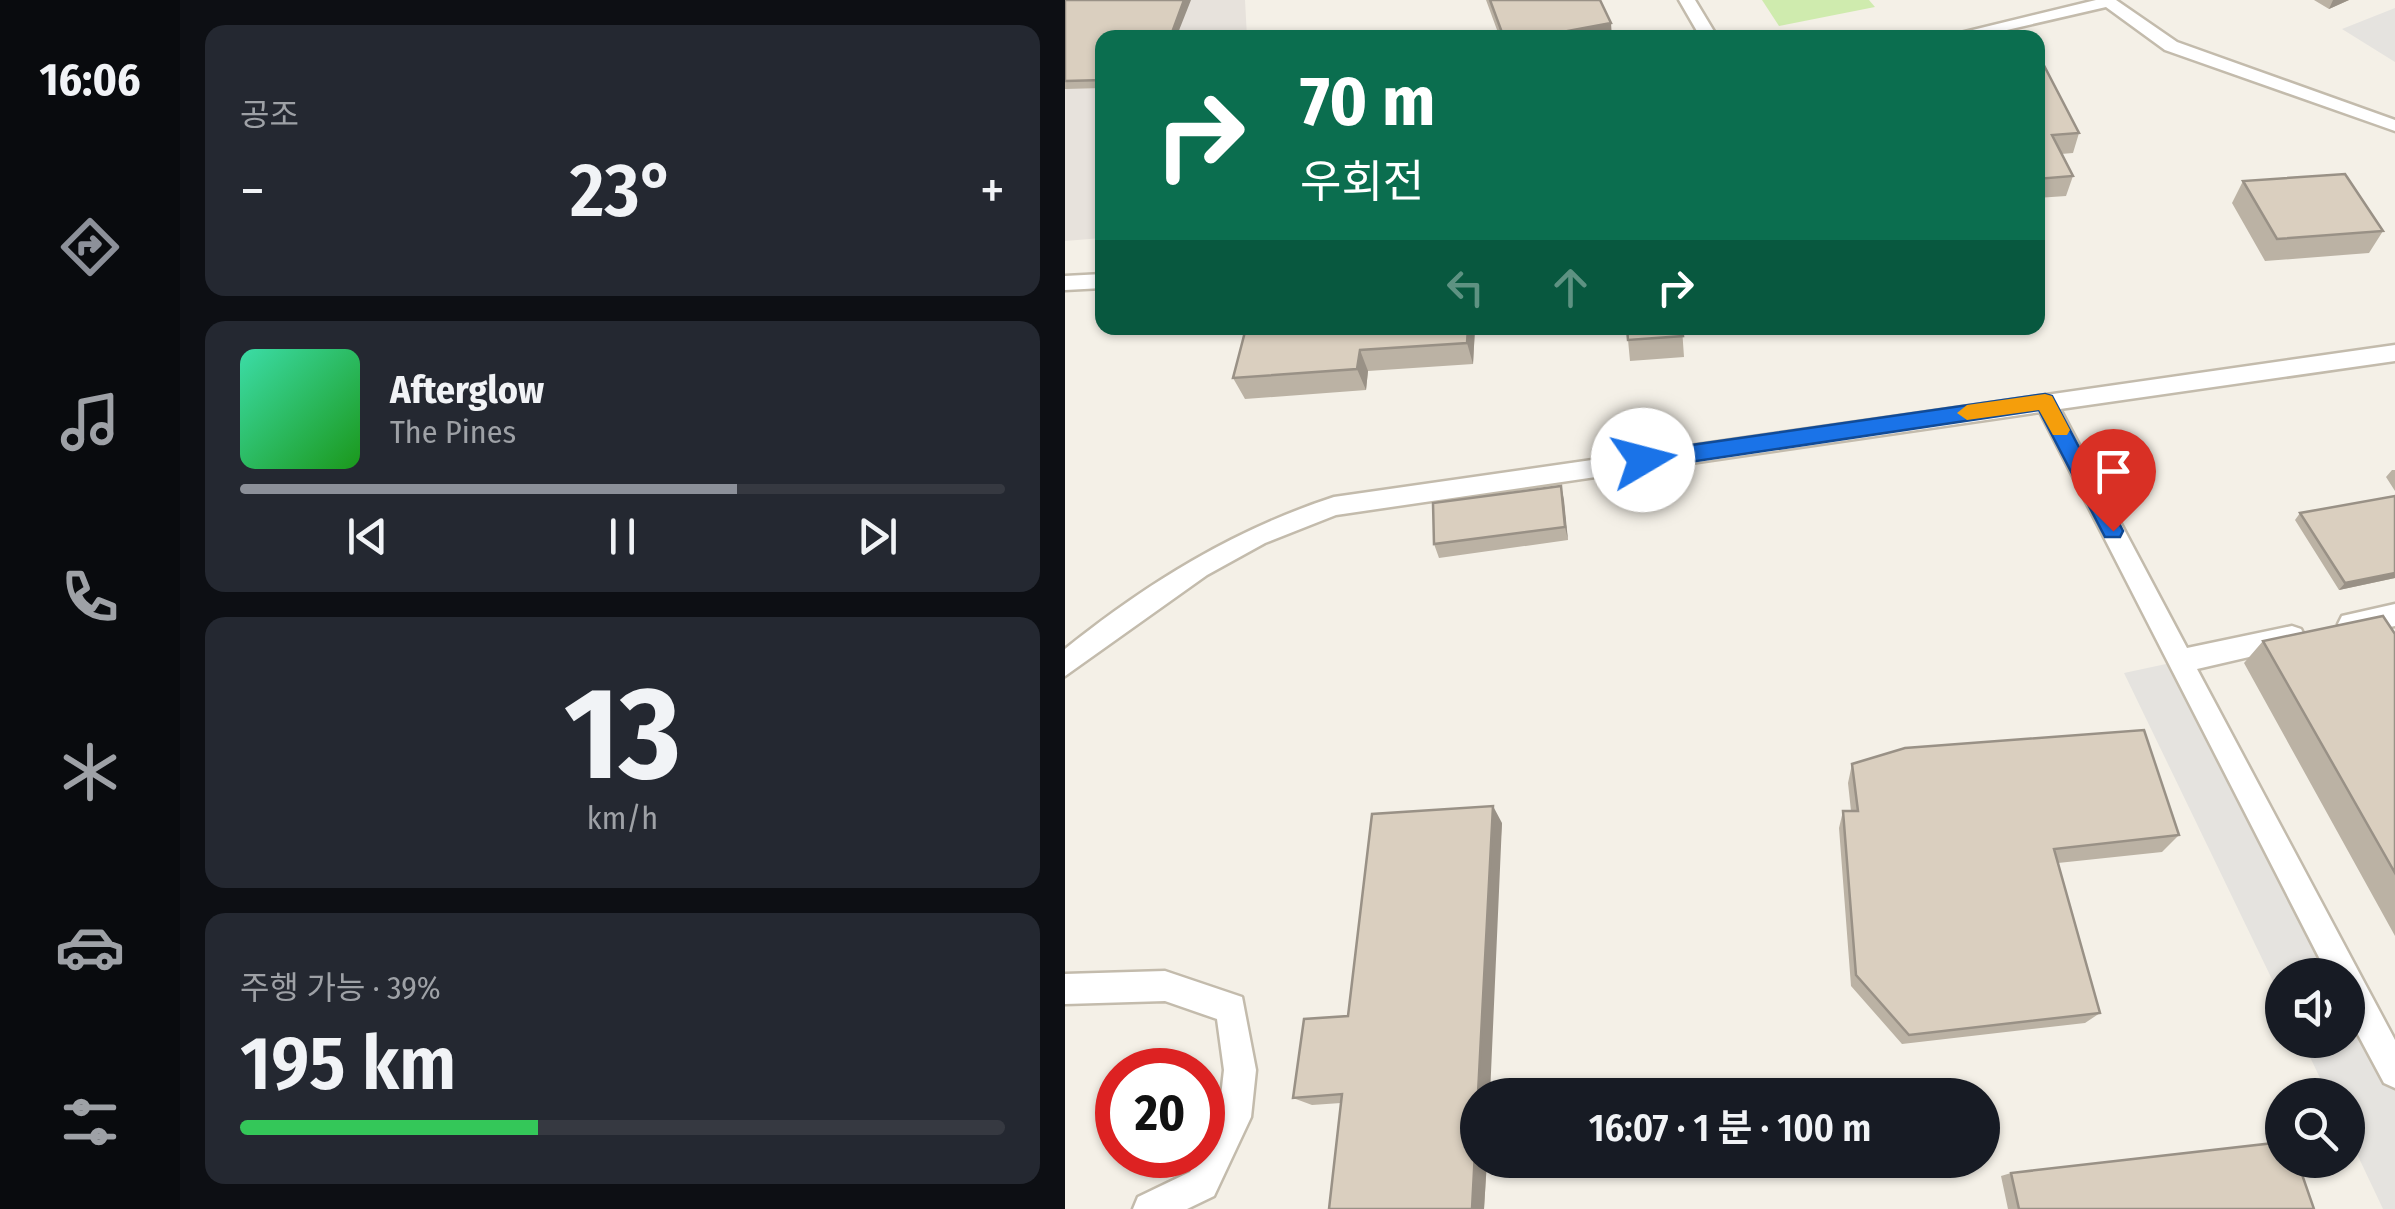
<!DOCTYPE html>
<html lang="ko">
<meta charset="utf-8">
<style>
body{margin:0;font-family:"Fira Sans Condensed","Noto Sans KR",sans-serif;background:#242831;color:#f1f3f6;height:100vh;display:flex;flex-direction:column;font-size:38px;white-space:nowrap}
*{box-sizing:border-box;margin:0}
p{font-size:32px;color:#9ea1a6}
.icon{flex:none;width:55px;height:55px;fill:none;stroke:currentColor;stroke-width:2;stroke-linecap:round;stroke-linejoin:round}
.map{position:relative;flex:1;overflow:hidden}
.side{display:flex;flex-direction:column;gap:25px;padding:25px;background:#0d0f14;width:885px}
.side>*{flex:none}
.top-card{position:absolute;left:30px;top:30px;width:950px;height:305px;border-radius:20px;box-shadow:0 2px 8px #0004;background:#0b6e4f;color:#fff;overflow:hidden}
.tools{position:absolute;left:1200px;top:958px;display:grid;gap:20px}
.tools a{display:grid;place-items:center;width:100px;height:100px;border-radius:50%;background:#171b24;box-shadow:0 2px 8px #0004;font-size:50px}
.speed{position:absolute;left:30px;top:1048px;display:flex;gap:20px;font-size:50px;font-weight:700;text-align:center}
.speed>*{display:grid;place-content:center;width:130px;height:130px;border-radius:50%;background:#171b24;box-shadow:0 2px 8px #0004;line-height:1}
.speed .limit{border:15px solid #d22;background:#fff;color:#111}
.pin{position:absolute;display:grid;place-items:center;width:85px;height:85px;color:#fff;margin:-102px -42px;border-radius:50% 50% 50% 0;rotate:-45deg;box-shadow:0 0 10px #0007}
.pin .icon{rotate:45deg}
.me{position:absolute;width:110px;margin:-55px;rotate:82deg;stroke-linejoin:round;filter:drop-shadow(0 0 8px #0008)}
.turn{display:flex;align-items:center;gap:35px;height:210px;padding:0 40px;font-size:45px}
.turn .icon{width:130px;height:130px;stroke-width:2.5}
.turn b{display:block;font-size:70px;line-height:85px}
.lanes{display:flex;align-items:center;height:95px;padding:0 40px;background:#0003;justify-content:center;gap:50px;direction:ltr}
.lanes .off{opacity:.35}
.big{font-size:75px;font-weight:600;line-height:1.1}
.side .card{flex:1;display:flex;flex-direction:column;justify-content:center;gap:15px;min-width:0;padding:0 35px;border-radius:20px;background:#242831}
.side .dial{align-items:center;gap:0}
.dial b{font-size:130px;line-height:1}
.song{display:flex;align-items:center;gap:30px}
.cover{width:120px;height:120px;border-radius:15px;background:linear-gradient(135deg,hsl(160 70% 55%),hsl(120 70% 35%))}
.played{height:10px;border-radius:5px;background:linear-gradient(90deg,#8c9099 65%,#363941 65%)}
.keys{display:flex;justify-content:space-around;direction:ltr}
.heat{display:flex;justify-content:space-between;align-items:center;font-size:55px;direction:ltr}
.charge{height:15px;border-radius:8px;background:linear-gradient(90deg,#34c759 39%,#363941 0)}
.trip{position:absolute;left:395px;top:1078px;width:540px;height:100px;border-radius:50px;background:#171b24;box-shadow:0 2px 8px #0004;font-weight:600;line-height:100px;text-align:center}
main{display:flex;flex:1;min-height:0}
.tabs{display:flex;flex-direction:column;width:180px;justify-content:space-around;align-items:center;background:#090b0e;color:#9ea1a6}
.tabs .icon{width:70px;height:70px}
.tabs .on{color:#8c9099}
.tabs b{font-size:45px;color:#f1f3f6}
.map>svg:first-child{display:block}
.industrial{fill:#e7e2dc}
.green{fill:#cfebae}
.parking{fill:#e5e3df}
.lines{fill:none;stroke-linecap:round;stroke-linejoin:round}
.lane-casing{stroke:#c3bbac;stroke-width:5}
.lane{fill:#fff;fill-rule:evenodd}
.wall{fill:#bbb2a4}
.shaded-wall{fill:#999186}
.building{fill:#dacfbf;stroke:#999186;stroke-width:2.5}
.route{fill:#1a73e8;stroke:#114b97;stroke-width:2.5}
.slow{fill:#f59e0b}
</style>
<main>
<nav class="tabs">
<b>16:06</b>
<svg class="icon on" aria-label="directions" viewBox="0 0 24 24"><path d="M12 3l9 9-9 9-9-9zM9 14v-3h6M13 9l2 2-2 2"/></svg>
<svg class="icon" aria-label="music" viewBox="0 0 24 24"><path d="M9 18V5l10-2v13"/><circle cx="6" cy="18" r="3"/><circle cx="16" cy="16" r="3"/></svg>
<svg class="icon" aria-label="phone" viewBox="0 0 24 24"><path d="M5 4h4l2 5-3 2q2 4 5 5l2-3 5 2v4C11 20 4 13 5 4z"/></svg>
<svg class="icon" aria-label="climate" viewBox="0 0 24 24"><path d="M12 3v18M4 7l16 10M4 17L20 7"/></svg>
<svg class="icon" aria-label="car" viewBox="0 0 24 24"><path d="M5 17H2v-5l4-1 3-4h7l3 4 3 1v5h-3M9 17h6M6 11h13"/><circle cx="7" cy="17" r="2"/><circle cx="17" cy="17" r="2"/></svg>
<svg class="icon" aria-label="filters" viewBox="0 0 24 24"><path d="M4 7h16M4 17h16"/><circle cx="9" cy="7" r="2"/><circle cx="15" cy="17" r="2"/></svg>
</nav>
<section class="side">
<div class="card"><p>공조</p>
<div class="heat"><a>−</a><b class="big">23°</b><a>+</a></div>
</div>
<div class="card">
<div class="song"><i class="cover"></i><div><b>Afterglow</b><p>The Pines</p></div></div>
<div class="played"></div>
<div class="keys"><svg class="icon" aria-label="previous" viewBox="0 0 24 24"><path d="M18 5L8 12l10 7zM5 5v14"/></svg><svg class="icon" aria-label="pause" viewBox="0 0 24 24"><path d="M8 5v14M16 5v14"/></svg><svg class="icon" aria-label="next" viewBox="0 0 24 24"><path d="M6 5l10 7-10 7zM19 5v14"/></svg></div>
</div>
<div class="card dial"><b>13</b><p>km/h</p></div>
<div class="card"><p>주행 가능 · 39%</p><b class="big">195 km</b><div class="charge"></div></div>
</section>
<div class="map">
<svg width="1330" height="1209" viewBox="0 0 1330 1209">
<rect width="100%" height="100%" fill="#f4f0e7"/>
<path class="industrial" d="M 0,0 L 180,0 L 182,37 L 38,38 L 37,238 L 0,241 Z"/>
<path class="green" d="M 697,0 L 804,0 L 810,7 L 714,26 Z"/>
<path class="parking" d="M 1330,8 L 1330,62 L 1277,29 Z
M 1115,661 L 1279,975 L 1218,975 L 1217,1000 L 1059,673 Z
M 1283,981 L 1330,1072 L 1330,1209 L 1318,1209 L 1283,1135 L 1282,1095 L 1263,1095 L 1237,1040 L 1282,1040 Z"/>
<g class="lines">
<g class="lane-casing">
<path id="lane" d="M 614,0 L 630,0 L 653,38 L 636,38 Z
M 1031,0 L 1051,0 L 1112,42 L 1330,120 L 1330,131 L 1100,50 L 1041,7 L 907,38 L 875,38 Z
M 38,274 L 38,288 L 0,290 L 0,276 Z
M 1330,345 L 1330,361 L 995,409 L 1122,648 L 1227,626 L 1236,629 L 1240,637 L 1236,645 L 1132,669 L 1330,1040 L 1330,1088 L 1319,1083 L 1282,1014 L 1282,975 L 1263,975 L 975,412 L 271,515 L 200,543 L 142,575 L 0,676 L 0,649 C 82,583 168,530 269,497 Z
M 1330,604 L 1330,626 L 1286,635 L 1277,632 L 1273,624 L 1277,616 Z
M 100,971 L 177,997 L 191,1070 L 186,1117 L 149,1196 L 122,1209 L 68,1209 L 73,1197 L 125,1172 L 134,1155 L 138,1155 L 154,1114 L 159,1070 L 152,1019 L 100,1001 L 0,1004 L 0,974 Z"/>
</g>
<use href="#lane" class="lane"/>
</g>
<path class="wall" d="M 0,0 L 38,38 L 38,88 L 0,89 Z
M 421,0 L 535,0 L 547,38 L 435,38 Z
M 1249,0 L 1284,0 L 1264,9 Z
M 972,52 L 1014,133 L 1008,153 L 996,154 L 1008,176 L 1001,196 L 972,198 Z
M 1178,181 L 1318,231 L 1304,253 L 1200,261 L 1167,203 Z
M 181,328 L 410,328 L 408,364 L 303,371 L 301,390 L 180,399 L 168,378 Z
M 492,328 L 617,328 L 619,357 L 565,361 L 562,329 L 494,334 Z
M 1327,470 L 1330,470 L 1330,491 L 1321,477 Z
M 496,486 L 503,540 L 374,558 L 369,544 Z
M 1330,496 L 1330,578 L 1274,590 L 1230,520 L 1235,513 Z
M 1330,634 L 1330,936 L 1179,663 L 1198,641 Z
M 787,764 L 1114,835 L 1097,852 L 993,863 L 1035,1013 L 1020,1023 L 837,1044 L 786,986 L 774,828 L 778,811 L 786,811 L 783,783 Z
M 437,823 L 412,1160 L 422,1160 L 419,1209 L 264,1209 L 276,1103 L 247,1105 L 228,1098 L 283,1016 Z
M 946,1173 L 1249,1209 L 943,1209 L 936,1176 Z"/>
<path class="shaded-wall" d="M 119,0 L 126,0 L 111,38 L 105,38 Z
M 1268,0 L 1284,0 L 1264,9 Z
M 546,23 L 547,38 L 465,38 Z
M 403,328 L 410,328 L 408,364 L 402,343 Z
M 295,350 L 303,371 L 301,390 L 292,369 Z
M 496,486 L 499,500 L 503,540 L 500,527 Z
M 1330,573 L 1330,578 L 1274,590 L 1280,583 Z
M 428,806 L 437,823 L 425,1095 L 413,1095 Z
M 412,1109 L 412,1160 L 422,1160 L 419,1209 L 407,1209 Z"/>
<path class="building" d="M 0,0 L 119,0 L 105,38 L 38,38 L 38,80 L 0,81 Z
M 425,0 L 535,0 L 546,23 L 465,38 L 439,38 Z
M 972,52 L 1014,133 L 987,135 L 1008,176 L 972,179 Z
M 1280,174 L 1318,231 L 1212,239 L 1178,181 Z
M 181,328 L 403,328 L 402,343 L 295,350 L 292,369 L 168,378 Z
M 562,328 L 617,328 L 618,336 L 563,340 Z
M 496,486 L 500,527 L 369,544 L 368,503 Z
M 1330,496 L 1330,573 L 1280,583 L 1235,513 Z
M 1318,616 L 1330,634 L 1330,873 L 1198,641 Z
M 1079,730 L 1114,835 L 989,849 L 1035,1013 L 844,1035 L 791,975 L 778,811 L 793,811 L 787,764 L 840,748 Z
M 428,806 L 407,1209 L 264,1209 L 277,1094 L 228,1098 L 239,1019 L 283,1016 L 307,814 Z
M 1218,1142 L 1218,1160 L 1232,1160 L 1249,1209 L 954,1209 L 946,1173 Z"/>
<path class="route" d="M 980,394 L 987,396 L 1055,525 L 1058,531 L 1055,537 L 1040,537 L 974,410 L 578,469 L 567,460 L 578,452 Z"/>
<path class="slow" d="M 980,394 L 987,396 L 1005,430 L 1002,435 L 988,435 L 974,410 L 902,420 L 892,413 L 902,405 Z"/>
</svg>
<div class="tools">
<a><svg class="icon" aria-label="sound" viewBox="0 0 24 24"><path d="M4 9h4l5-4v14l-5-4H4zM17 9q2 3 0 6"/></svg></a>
<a><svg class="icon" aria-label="search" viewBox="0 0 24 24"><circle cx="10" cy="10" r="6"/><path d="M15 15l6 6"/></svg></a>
</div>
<div class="speed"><div class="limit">20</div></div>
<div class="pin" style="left:1048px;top:531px;background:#d93025"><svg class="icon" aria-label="arrive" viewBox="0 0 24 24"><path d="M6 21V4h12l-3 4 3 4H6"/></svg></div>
<svg class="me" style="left:578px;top:460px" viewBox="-20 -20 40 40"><circle r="19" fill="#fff"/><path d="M0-13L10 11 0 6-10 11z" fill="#1a73e8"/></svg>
<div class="trip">16:07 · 1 분 · 100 m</div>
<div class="top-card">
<div class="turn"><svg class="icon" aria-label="right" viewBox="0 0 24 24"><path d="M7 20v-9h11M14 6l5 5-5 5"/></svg><div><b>70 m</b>우회전</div></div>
<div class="lanes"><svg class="icon off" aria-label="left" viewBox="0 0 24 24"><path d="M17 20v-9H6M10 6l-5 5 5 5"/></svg><svg class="icon off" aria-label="ahead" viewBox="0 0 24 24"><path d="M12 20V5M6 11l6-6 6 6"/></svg><svg class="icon" aria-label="right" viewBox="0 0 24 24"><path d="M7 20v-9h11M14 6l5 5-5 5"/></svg></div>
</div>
</div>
</main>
